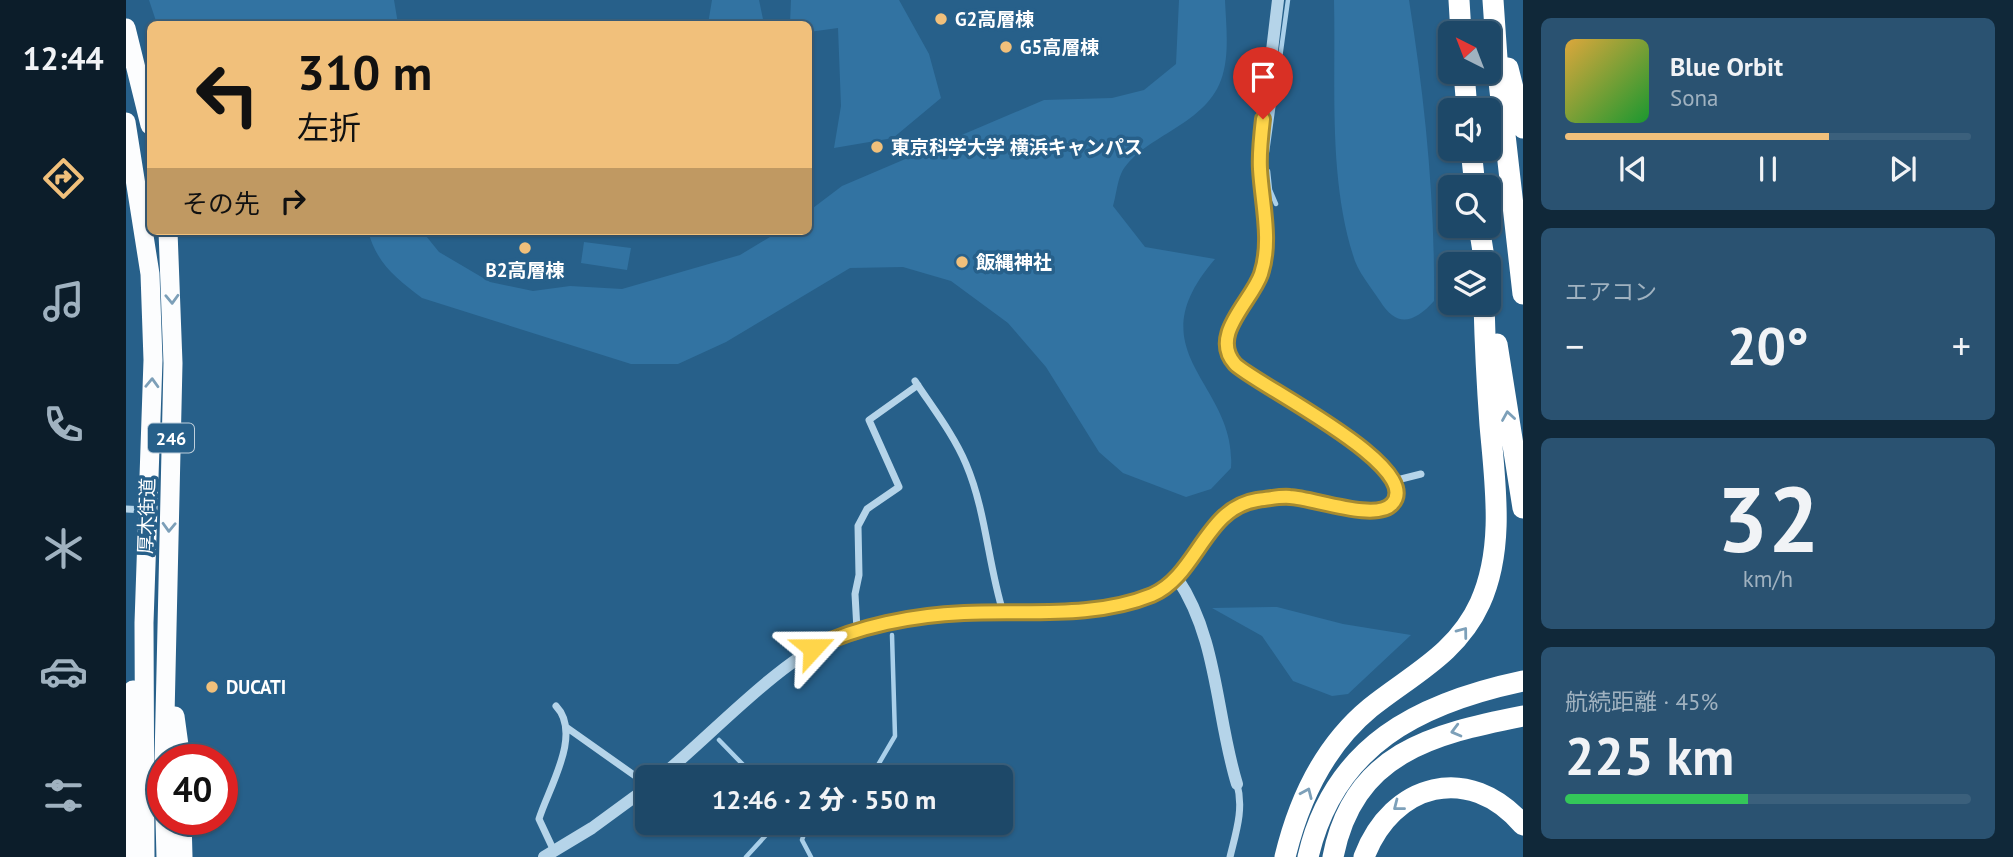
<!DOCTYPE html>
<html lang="ja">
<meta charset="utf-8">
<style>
body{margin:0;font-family:"PT Sans","Noto Sans JP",sans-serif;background:#2a5271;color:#f1f3f6;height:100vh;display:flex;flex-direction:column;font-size:26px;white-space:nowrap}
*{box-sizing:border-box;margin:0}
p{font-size:23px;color:#a0b2c0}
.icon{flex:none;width:38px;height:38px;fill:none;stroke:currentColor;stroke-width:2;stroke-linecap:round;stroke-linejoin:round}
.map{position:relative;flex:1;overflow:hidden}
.details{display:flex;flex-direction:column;gap:18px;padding:18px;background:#102839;width:490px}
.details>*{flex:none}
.banner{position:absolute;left:21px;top:21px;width:665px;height:214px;border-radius:10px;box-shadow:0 2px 5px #0004,0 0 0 2px #3b607c;background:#f1c07b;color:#111;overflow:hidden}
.needle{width:46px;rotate:318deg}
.tools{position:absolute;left:1312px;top:21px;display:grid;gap:14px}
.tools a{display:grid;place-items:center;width:63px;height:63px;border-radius:10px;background:#1d4868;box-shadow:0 2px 5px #0004,0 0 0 2px #3b607c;font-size:35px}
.speed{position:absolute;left:21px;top:744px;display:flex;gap:14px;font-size:35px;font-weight:700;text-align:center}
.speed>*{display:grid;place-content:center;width:91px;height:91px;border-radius:50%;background:#1d4868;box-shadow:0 2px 5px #0004,0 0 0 2px #3b607c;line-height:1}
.speed .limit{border:10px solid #d22;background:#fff;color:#111}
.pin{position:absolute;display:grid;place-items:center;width:60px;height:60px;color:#fff;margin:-72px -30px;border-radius:50% 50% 50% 0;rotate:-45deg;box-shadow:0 0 7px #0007}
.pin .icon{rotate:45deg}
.me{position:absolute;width:77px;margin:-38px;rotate:66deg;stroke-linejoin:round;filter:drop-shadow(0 0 5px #0008)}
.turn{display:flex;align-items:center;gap:24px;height:147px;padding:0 35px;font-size:32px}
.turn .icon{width:91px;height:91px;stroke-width:2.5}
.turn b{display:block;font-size:49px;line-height:60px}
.then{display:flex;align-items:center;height:66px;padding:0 35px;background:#0003;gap:14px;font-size:26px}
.big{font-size:52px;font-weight:800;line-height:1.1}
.details .card{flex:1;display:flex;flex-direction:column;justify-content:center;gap:10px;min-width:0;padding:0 24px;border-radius:10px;background:#2a5271}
.details .dial{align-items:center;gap:0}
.dial b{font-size:91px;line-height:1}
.song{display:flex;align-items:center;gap:21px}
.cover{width:84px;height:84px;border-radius:10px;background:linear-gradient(135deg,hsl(40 70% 55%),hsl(130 70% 35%))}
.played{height:7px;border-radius:4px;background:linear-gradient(90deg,#f1c07b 65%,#3b607c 65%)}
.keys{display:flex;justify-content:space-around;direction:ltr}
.heat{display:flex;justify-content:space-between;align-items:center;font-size:38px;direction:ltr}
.charge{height:10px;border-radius:5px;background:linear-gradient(90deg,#34c759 45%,#3b607c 0)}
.trip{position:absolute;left:509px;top:765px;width:378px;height:70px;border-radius:10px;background:#1d4868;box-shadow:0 2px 5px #0004,0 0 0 2px #3b607c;font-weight:800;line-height:70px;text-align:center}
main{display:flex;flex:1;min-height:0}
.tab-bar{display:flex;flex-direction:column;width:126px;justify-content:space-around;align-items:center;background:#0c1d2a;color:#a0b2c0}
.tab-bar .icon{width:49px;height:49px}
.tab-bar .active{color:#f1c07b}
.tab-bar b{font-size:32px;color:#f1f3f6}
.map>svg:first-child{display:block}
.green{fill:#3273a2}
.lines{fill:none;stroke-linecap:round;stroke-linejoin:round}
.stream{stroke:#aad0ea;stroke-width:4.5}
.minor{stroke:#b5d4e9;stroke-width:7}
.tertiary{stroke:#b5d4e9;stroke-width:12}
.trunk{stroke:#fcfdfe;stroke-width:19}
.motorway{stroke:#fff;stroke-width:21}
.oneway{stroke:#7c9fb8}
.oneway2{stroke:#7da0b9}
.route-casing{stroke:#a68a30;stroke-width:18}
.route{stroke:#ffd54a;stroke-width:12}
.poi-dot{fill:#f1c07b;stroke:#27608a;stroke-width:2.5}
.labels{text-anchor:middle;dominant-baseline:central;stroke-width:7;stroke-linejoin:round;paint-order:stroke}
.shield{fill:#27608a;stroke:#becfdc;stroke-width:2}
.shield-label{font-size:18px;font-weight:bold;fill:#fff}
.poi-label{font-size:19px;font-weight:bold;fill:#fff;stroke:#27608a;text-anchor:start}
.street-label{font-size:19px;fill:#fff;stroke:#27608a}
</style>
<main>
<nav class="tab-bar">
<b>12:44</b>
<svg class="icon active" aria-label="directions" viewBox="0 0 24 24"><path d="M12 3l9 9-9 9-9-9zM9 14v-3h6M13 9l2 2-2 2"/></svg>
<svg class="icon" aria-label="music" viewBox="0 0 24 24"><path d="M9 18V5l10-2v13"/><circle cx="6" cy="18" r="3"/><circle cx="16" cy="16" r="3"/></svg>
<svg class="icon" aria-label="phone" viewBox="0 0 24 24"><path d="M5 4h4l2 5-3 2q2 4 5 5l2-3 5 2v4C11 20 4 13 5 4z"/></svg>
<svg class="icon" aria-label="climate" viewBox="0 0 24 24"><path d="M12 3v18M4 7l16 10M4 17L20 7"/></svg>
<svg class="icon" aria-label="car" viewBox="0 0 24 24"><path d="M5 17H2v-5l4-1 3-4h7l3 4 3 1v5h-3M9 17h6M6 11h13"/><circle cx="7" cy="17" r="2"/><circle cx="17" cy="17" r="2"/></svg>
<svg class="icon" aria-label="filters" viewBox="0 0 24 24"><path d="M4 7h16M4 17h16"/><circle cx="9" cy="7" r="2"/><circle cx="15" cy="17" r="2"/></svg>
</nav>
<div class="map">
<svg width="1397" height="857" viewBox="0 0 1397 857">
<rect width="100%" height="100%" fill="#27608a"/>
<path class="green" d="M 23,0 L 268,0 L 272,24 L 31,24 Z
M 586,0 L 633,0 L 638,24 L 582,24 Z
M 665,0 L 773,0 L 803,54 L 815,98 L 767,138 L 708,148 L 715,106 L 712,28 L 683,32 L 682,24 L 664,24 Z
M 1053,0 L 1099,0 C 1100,26 1104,55 1095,80 C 1078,127 1013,137 995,174 C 991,183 990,196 987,206 L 1019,247 L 1089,259 C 1007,354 1111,382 1105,468 L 1085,489 L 1060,497 L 997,473 L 973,452 L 920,367 L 882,323 L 825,281 L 777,267 L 724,268 L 600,342 L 552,364 L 505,364 L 296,298 C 270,278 251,264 242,231 L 296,231 L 313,252 L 364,282 L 407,291 L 444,286 L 496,289 L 614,255 L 654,231 L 682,231 L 683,211 L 716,186 L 918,100 L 986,98 L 1018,90 L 1050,64 Z
M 1208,0 L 1283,0 C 1299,101 1309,199 1308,301 C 1289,322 1271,329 1254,301 C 1245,287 1231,271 1227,255 C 1202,175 1210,83 1208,0 Z
M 458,242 L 505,248 L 501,270 L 455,263 Z
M 1151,607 L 1217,624 L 1285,635 L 1222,694 L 1206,696 L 1167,681 L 1136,636 L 1086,608 Z"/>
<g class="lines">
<path class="stream" d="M 1141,152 L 1162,0
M 1142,171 L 1144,190 L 1150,204
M 593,740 L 629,777
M 745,777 L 769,736 L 766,635
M 682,822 L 676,840 L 685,857
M 620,857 L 652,822"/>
<path class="minor" d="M 789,381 C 806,407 828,435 840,464 C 860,511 862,564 877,612
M 1267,481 L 1295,474
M 0,509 L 20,510
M 731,630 L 729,594 L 733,575 L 732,526 L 741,509 L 773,487 L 743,420 L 792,385
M 440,727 L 522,785
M 428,851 L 413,819 C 422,789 457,734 430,706
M 1104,857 C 1110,832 1118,809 1111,784"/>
<path class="tertiary" d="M 1051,578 C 1092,638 1090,716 1111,784
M 534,777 C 585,736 653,660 712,636 C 728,629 747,628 764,624 C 788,620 813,614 837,613 C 899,609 961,615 1021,596 C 1069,581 1076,514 1124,502 C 1169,490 1211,511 1255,511 L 1269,501 C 1278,468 1183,409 1157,393 C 1143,384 1123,377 1111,366 C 1105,360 1103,353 1101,347 L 1107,322 L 1129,289 L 1140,256 L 1135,143 L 1152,0
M 418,857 L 466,828 L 522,787"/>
<path class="trunk" d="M 0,28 L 24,125
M 0,122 L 24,274 L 27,360 L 18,623 L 19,857
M 49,716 L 55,760
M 38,760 L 47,363 L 42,231
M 39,819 L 40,857
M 56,819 L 57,857
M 2,857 L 1,761 L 7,690"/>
<path class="motorway" d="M 1333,0 L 1335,33
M 1367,0 L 1372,73 L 1397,294
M 1382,68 L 1397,128
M 1338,72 L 1341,110
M 1345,149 L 1349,187
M 1353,226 L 1359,264
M 1371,344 L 1397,508
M 1159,857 C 1173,799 1198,746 1244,708 C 1285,675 1331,654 1354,603 C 1379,548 1369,483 1364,425 C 1361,384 1359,344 1358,303
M 1182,857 C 1208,745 1293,703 1397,681
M 1207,857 C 1227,753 1306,734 1397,716
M 1238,857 C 1266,783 1343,762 1397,825"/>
</g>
<defs><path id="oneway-chevron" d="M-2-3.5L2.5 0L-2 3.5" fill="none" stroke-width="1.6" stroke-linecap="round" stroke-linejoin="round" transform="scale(1.75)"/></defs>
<g class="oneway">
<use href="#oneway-chevron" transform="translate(46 299) rotate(88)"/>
<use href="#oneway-chevron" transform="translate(26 383) rotate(-88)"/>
<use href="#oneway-chevron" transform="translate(43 527) rotate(92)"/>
</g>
<g class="oneway2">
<use href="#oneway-chevron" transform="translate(1382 416) rotate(-99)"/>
<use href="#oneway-chevron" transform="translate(1337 632) rotate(-53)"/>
<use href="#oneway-chevron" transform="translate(1330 731) rotate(165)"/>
<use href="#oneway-chevron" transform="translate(1181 793) rotate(-66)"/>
<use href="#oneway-chevron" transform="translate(1272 806) rotate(142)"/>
</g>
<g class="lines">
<g class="route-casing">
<path id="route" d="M 687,648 C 732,626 788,615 838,613 C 900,610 967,619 1026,595 C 1071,576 1079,508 1131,500 C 1141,499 1153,496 1164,497 C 1187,498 1250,522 1266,504 C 1301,467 1125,382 1109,364 C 1083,335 1126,301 1135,274 C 1146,241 1136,204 1134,169 C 1133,153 1135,136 1137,119"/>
</g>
<use href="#route" class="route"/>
</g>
<g class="poi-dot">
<circle cx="815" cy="19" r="7"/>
<circle cx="880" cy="47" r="7"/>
<circle cx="751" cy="147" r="7"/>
<circle cx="399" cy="248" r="7"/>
<circle cx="836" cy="262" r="7"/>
<circle cx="86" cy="687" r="7"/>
</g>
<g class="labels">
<rect class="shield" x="22" y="423.5" width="46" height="29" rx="5"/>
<g class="shield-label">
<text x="45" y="438">246</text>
</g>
<g class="poi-label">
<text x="829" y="19">G2高層棟</text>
<text x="894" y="47">G5高層棟</text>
<text x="765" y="147">東京科学大学 横浜キャンパス</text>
<text x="850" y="262">飯縄神社</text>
<text x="399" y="270" text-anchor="middle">B2高層棟</text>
<text x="100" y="687">DUCATI</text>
</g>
<g class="street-label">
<text transform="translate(20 516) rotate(-88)">厚木街道</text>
</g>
</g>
</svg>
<div class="tools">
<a><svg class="needle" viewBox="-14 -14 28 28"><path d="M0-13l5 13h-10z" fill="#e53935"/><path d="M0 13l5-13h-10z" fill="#a0b2c0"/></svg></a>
<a><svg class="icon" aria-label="sound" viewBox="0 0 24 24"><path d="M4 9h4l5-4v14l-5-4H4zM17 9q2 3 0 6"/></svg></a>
<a><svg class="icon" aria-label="search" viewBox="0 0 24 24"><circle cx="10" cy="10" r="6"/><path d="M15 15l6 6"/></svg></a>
<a><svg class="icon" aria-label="layers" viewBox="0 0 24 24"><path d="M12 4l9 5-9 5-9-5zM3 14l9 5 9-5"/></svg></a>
</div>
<div class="speed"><div class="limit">40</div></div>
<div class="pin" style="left:1137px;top:119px;background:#d93025"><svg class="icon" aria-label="arrive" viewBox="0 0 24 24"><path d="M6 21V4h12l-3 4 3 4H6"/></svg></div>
<svg class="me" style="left:687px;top:648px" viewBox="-20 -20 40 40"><path d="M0-17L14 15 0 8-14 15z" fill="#ffd54a" stroke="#fff" stroke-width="4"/></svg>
<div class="trip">12:46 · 2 分 · 550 m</div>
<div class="banner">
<div class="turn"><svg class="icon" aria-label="left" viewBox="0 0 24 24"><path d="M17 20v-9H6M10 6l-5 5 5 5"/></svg><div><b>310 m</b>左折</div></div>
<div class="then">その先<svg class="icon" aria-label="right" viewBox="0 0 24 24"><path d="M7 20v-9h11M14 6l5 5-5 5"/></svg></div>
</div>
</div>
<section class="details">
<div class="card">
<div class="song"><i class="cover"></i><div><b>Blue Orbit</b><p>Sona</p></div></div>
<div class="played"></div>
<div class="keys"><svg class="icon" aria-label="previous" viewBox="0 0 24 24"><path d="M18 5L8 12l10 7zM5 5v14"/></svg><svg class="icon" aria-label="pause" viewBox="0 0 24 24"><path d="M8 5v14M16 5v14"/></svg><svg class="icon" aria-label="next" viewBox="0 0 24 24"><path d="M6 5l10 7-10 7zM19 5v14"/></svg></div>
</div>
<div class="card"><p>エアコン</p>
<div class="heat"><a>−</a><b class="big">20°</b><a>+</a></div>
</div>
<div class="card dial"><b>32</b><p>km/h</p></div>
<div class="card"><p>航続距離 · 45%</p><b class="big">225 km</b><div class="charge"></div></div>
</section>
</main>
